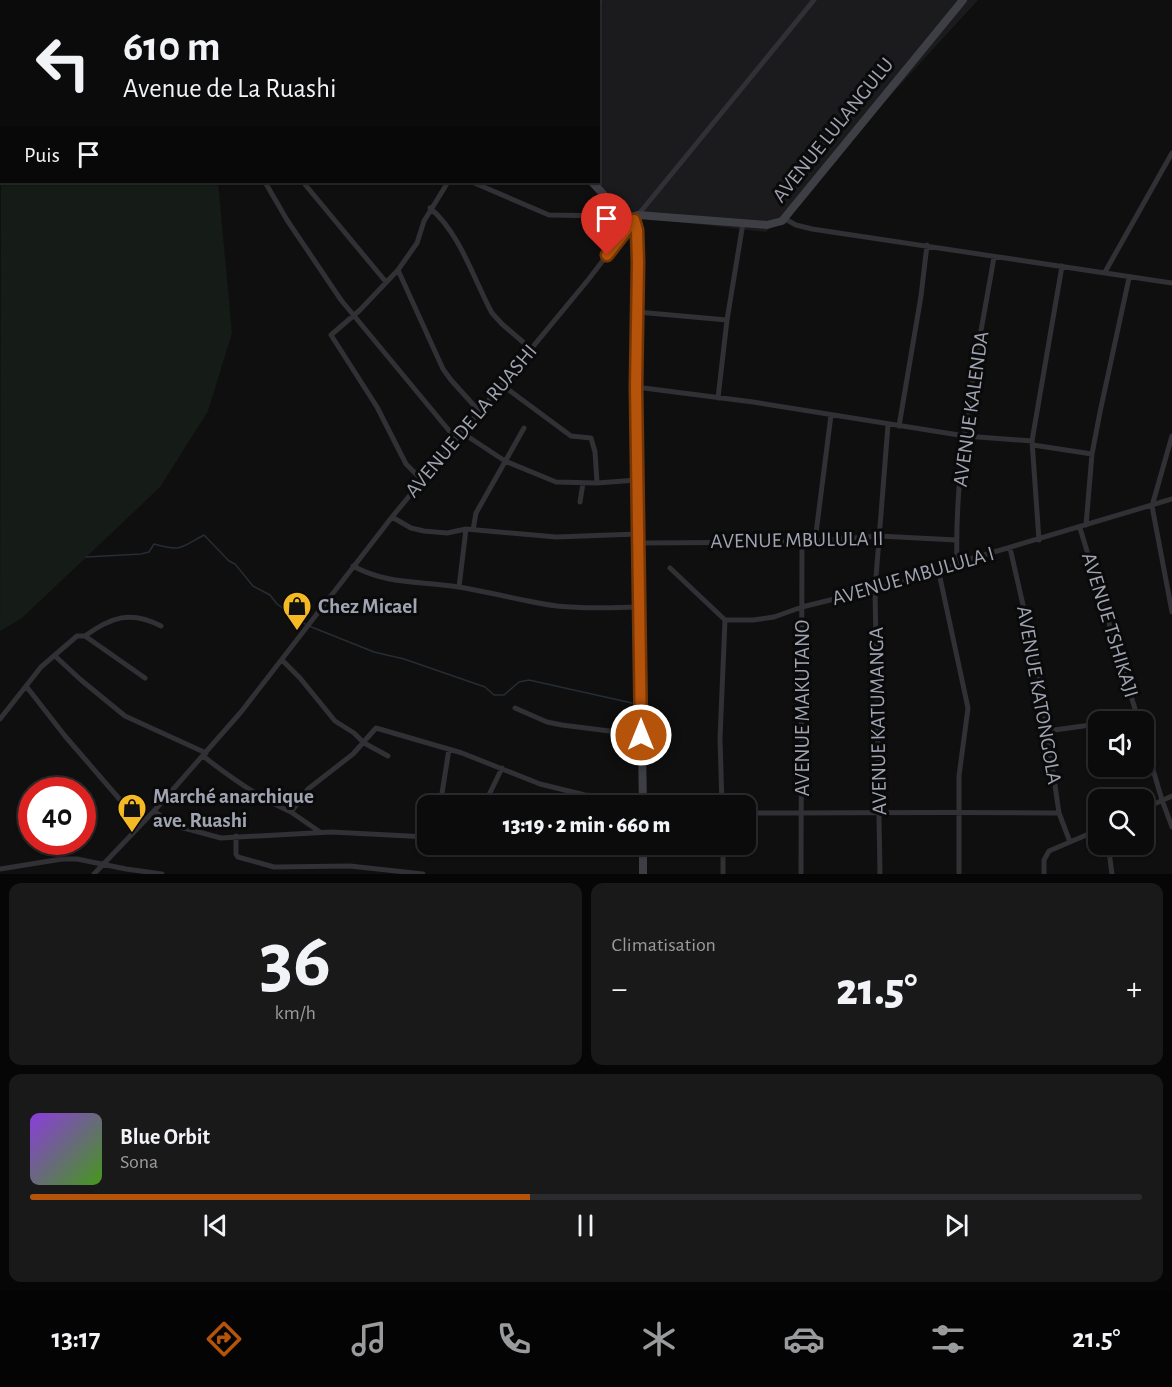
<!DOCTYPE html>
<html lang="fr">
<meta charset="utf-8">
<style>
body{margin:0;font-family:"Alegreya Sans",sans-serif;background:#19191a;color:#f1f3f6;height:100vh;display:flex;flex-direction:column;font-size:22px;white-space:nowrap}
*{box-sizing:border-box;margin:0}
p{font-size:20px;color:#9a9b9d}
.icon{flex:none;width:33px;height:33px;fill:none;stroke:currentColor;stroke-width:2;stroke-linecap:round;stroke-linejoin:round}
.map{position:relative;height:874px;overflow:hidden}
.side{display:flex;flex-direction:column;gap:9px;padding:9px;background:#060607;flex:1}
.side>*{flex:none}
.top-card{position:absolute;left:0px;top:0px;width:600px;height:183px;box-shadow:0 2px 4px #0004,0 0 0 2px #2b2b2d;background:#0b0b0c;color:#f1f3f6;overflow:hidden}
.fabs{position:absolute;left:1088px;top:711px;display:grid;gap:12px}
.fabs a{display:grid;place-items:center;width:66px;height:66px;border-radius:12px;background:#0b0b0c;box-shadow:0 2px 4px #0004,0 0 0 2px #2b2b2d;font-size:30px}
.speed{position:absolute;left:18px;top:777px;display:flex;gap:12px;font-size:30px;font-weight:700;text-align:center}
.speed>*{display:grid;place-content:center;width:78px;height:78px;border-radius:50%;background:#0b0b0c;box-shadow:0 2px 4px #0004,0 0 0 2px #2b2b2d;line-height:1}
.speed .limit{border:9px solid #d22;background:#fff;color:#111}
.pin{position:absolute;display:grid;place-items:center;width:51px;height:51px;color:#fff;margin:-62px -26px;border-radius:50% 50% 50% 0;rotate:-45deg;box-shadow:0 0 6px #0007}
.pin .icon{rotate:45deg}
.me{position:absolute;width:66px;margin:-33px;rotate:0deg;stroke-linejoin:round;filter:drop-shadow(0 0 4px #0008)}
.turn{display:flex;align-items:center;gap:21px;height:126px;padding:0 24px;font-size:27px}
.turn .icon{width:78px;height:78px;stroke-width:2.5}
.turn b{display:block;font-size:42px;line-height:51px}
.then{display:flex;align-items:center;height:57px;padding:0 24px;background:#0003;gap:12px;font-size:22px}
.big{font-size:45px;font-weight:800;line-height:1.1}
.side .widget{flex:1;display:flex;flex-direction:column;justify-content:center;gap:9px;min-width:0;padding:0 21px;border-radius:12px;background:#19191a}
.side .dial{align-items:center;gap:0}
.dial b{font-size:78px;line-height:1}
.song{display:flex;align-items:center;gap:18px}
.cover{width:72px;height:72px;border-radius:9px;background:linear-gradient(135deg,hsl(270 70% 55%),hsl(100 70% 35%))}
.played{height:6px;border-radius:3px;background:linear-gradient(90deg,#b45309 45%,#2b2b2d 45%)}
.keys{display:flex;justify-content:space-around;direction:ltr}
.heat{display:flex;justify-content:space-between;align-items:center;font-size:33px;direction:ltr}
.side .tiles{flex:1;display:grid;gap:9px;grid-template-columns:1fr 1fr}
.widget:last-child{grid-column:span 2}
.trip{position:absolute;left:417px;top:795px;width:339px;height:60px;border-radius:12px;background:#0b0b0c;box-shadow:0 2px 4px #0004,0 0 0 2px #2b2b2d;font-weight:800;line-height:60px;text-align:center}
.tab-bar{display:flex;height:96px;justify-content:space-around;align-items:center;background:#040405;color:#9a9b9d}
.tab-bar .icon{width:42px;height:42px}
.tab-bar .active{color:#b45309}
.tab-bar b{font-size:27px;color:#f1f3f6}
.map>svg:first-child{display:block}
.built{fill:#1b1b1d}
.green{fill:#151b16}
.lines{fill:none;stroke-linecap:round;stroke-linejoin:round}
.stream{stroke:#262d34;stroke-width:1.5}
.street{stroke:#303035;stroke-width:5}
.secondary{stroke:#3e3f45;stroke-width:8}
.route-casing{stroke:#753606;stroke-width:15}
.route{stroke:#b45309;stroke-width:10}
.labels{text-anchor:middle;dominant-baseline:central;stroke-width:6;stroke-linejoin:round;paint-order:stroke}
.street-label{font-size:21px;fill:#a0a4b2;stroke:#0a0a0b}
.poi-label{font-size:21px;font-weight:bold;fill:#a0a4b2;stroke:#0a0a0b;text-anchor:start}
</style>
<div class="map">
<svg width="1172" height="874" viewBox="0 0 1172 874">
<rect width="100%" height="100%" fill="#0f0f10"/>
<path class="built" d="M 431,0 L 978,0 L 856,133 L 839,156 L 766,232 L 616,215 L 588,182 L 598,182 L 598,2 Z"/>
<path class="green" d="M 1,143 L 2,182 L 218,182 L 232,333 L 208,411 L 160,487 L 22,618 L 0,631 Z"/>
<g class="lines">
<path class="stream" d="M 86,557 L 141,554 L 149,552 L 154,544 C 182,552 180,548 204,535 L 229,561 L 235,564 L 253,586 L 270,595 L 277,604 L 305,624
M 309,626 L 374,652 L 404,659 L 485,687 L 494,695 L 504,695 L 519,682 L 529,680 L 632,703"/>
<path class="street" d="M 14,0 L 18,2
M 117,0 L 120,2
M 135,2 L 136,0
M 265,182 L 287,220 L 341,300 L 456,439
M 303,182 L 386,282
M 472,182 L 549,215 L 606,216 L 611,214 L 616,208
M 430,208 C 460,233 474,280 492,313 L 502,324 L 531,349
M 638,215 L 814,0
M 785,219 L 796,225 L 812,229 L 1172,283
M 398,270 L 443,369 L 451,380 L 479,411
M 1105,272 L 1172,153
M 637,312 L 727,320
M 502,385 L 571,436 L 591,438 L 595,452 L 597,483
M 636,387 L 753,402 L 965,436 L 1032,441
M 718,398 L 727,320 L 743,223
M 899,426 L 921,296 L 927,245
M 461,432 L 505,461 L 556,482 L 597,483 L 637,480
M 1172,436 L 1152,506 L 1172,612
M 1033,445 L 1092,454
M 422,480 L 406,464 L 377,407 L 331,335 L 360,310 L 398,270 L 417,243 L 424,221 L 448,182
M 580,502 L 583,483
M 392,517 L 411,528 L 424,531 L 447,533 L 466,529 L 556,537 L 638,534
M 1086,525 L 1092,454 L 1100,412 L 1129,278
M 1080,528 L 1139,722
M 473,530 L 476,513 L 524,428
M 1039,540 L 1032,441 L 1062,266
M 815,541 L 831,415
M 638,543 L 802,542 L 879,536 L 956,540
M 1010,548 L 1039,675 L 1059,813 L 1070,842
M 957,563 C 954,460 977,357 994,257
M 353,566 C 386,584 416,581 452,586 C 487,591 521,601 557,606 C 584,609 612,608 640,607
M 670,568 L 725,620 L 753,620 L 774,617 L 802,607 L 939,573 L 957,563 L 1172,499
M 939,573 L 968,708 L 959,776 L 959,874
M 459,587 L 466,529
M 85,636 C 111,617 131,610 161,626
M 55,656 L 81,680 L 125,716 L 206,753
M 282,660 L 300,678 L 335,721 L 354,733 L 364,743 L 388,756
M 26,686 L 65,736 L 141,824
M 515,708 L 547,722 L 562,725 L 641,735
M 0,719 L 41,667 L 77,636 L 85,636 L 145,678
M 1113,722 L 1138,718
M 1047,731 L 1098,724
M 1143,736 L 1162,800 L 1172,827
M 203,756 C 231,778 259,798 291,812
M 442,796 L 486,801 L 502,768
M 440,806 L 449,749
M 722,806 L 720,738 L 725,620
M 1143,809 L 1172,796
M 154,811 L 168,821 L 180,827 L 221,838 L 331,832 L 428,837
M 746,813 C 850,813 954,812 1059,813
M 320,832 L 291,812 L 308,789 L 353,754 L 376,728 L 462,753 L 540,784 L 585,795 L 642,800
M 236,836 L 236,854 L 238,857 L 274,867 L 350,866 L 423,874
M 515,844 L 643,853
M 723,844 L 723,874
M 1108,844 L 1112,874
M 0,869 L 62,859 L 77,859 L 126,869 L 162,874
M 94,874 L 154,811 L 241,712 L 392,517 L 588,280 L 634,220
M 801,874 L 802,542
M 880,874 L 875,590 L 888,425
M 1044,874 L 1044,860 L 1049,851 L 1098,830"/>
<path class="secondary" d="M 427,0 L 428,2
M 493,2 L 493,0
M 592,182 L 616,208 L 632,217
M 632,217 L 637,230 L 638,262 L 636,387 L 643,806
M 632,217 L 638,215 L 767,225 L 782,221 L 963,0
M 643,844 L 643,874"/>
</g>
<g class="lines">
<g class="route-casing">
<path id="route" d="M 607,255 L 634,220 L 637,230 L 638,262 L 636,387 L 641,735"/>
</g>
<use href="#route" class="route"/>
</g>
<defs>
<g id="shop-pin" transform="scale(1.5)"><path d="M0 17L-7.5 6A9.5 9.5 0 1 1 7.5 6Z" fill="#f4b923" stroke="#0a0a0b"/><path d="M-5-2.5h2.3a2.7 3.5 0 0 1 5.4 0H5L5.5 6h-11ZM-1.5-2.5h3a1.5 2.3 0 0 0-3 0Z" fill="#111"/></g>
</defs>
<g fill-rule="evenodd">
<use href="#shop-pin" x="297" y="606"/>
<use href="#shop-pin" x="132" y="808"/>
</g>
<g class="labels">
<g class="street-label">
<text transform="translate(833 130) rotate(-51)">AVENUE LULANGULU</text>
<text transform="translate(971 409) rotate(-82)">AVENUE KALENDA</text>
<text transform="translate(471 421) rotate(-50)">AVENUE DE LA RUASHI</text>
<text transform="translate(797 540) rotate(-1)">AVENUE MBULULA II</text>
<text transform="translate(913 576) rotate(-16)">AVENUE MBULULA I</text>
<text transform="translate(1110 625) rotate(73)">AVENUE TSHIKAJI</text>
<text transform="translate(1039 695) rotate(80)">AVENUE KATONGOLA</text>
<text transform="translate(802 708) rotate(-90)">AVENUE MAKUTANO</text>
<text transform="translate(878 721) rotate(-91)">AVENUE KATUMANGA</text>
</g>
<g class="poi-label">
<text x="318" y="606">Chez Micael</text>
<text x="153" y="796">Marché anarchique<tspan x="153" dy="24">ave. Ruashi</tspan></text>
</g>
</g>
</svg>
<div class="fabs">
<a><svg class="icon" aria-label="sound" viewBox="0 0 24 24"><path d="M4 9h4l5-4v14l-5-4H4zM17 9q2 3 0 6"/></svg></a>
<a><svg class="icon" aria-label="search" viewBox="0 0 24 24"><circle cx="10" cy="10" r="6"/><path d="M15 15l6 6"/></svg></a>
</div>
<div class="speed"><div class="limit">40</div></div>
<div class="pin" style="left:607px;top:255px;background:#d93025"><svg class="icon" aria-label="arrive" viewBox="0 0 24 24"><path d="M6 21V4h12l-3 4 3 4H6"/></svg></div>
<svg class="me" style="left:641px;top:735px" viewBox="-20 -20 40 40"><circle r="17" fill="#b45309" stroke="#fff" stroke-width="3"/><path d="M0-11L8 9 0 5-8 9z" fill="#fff"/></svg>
<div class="trip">13:19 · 2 min · 660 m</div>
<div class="top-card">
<div class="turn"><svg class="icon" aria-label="left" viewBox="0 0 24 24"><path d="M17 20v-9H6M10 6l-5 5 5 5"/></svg><div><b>610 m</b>Avenue de La Ruashi</div></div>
<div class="then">Puis<svg class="icon" aria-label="arrive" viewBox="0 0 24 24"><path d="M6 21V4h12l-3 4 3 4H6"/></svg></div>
</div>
</div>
<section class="side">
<div class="tiles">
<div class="widget dial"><b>36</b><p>km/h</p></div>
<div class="widget"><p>Climatisation</p>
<div class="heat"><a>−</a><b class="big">21.5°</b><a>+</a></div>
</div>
<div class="widget">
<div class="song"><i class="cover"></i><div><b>Blue Orbit</b><p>Sona</p></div></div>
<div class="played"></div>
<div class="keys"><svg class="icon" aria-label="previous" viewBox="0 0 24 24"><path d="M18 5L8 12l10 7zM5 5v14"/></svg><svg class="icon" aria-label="pause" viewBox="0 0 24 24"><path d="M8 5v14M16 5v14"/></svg><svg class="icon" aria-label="next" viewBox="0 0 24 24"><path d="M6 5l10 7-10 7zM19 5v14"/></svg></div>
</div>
</div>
</section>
<nav class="tab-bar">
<b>13:17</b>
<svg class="icon active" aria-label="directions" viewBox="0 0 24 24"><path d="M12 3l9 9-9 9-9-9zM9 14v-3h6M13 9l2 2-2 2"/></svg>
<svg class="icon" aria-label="music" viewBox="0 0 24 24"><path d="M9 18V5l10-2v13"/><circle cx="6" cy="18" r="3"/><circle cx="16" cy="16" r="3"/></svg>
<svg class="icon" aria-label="phone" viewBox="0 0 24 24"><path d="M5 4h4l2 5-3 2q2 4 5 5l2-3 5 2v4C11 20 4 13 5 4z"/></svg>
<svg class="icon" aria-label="climate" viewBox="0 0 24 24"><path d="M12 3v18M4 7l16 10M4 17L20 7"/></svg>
<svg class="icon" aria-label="car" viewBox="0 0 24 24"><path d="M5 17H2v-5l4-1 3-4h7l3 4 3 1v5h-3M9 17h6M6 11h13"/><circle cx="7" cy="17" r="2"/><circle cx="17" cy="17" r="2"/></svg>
<svg class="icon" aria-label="filters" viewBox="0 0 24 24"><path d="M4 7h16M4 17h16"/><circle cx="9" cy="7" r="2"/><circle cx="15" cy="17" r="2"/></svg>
<b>21.5°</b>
</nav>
